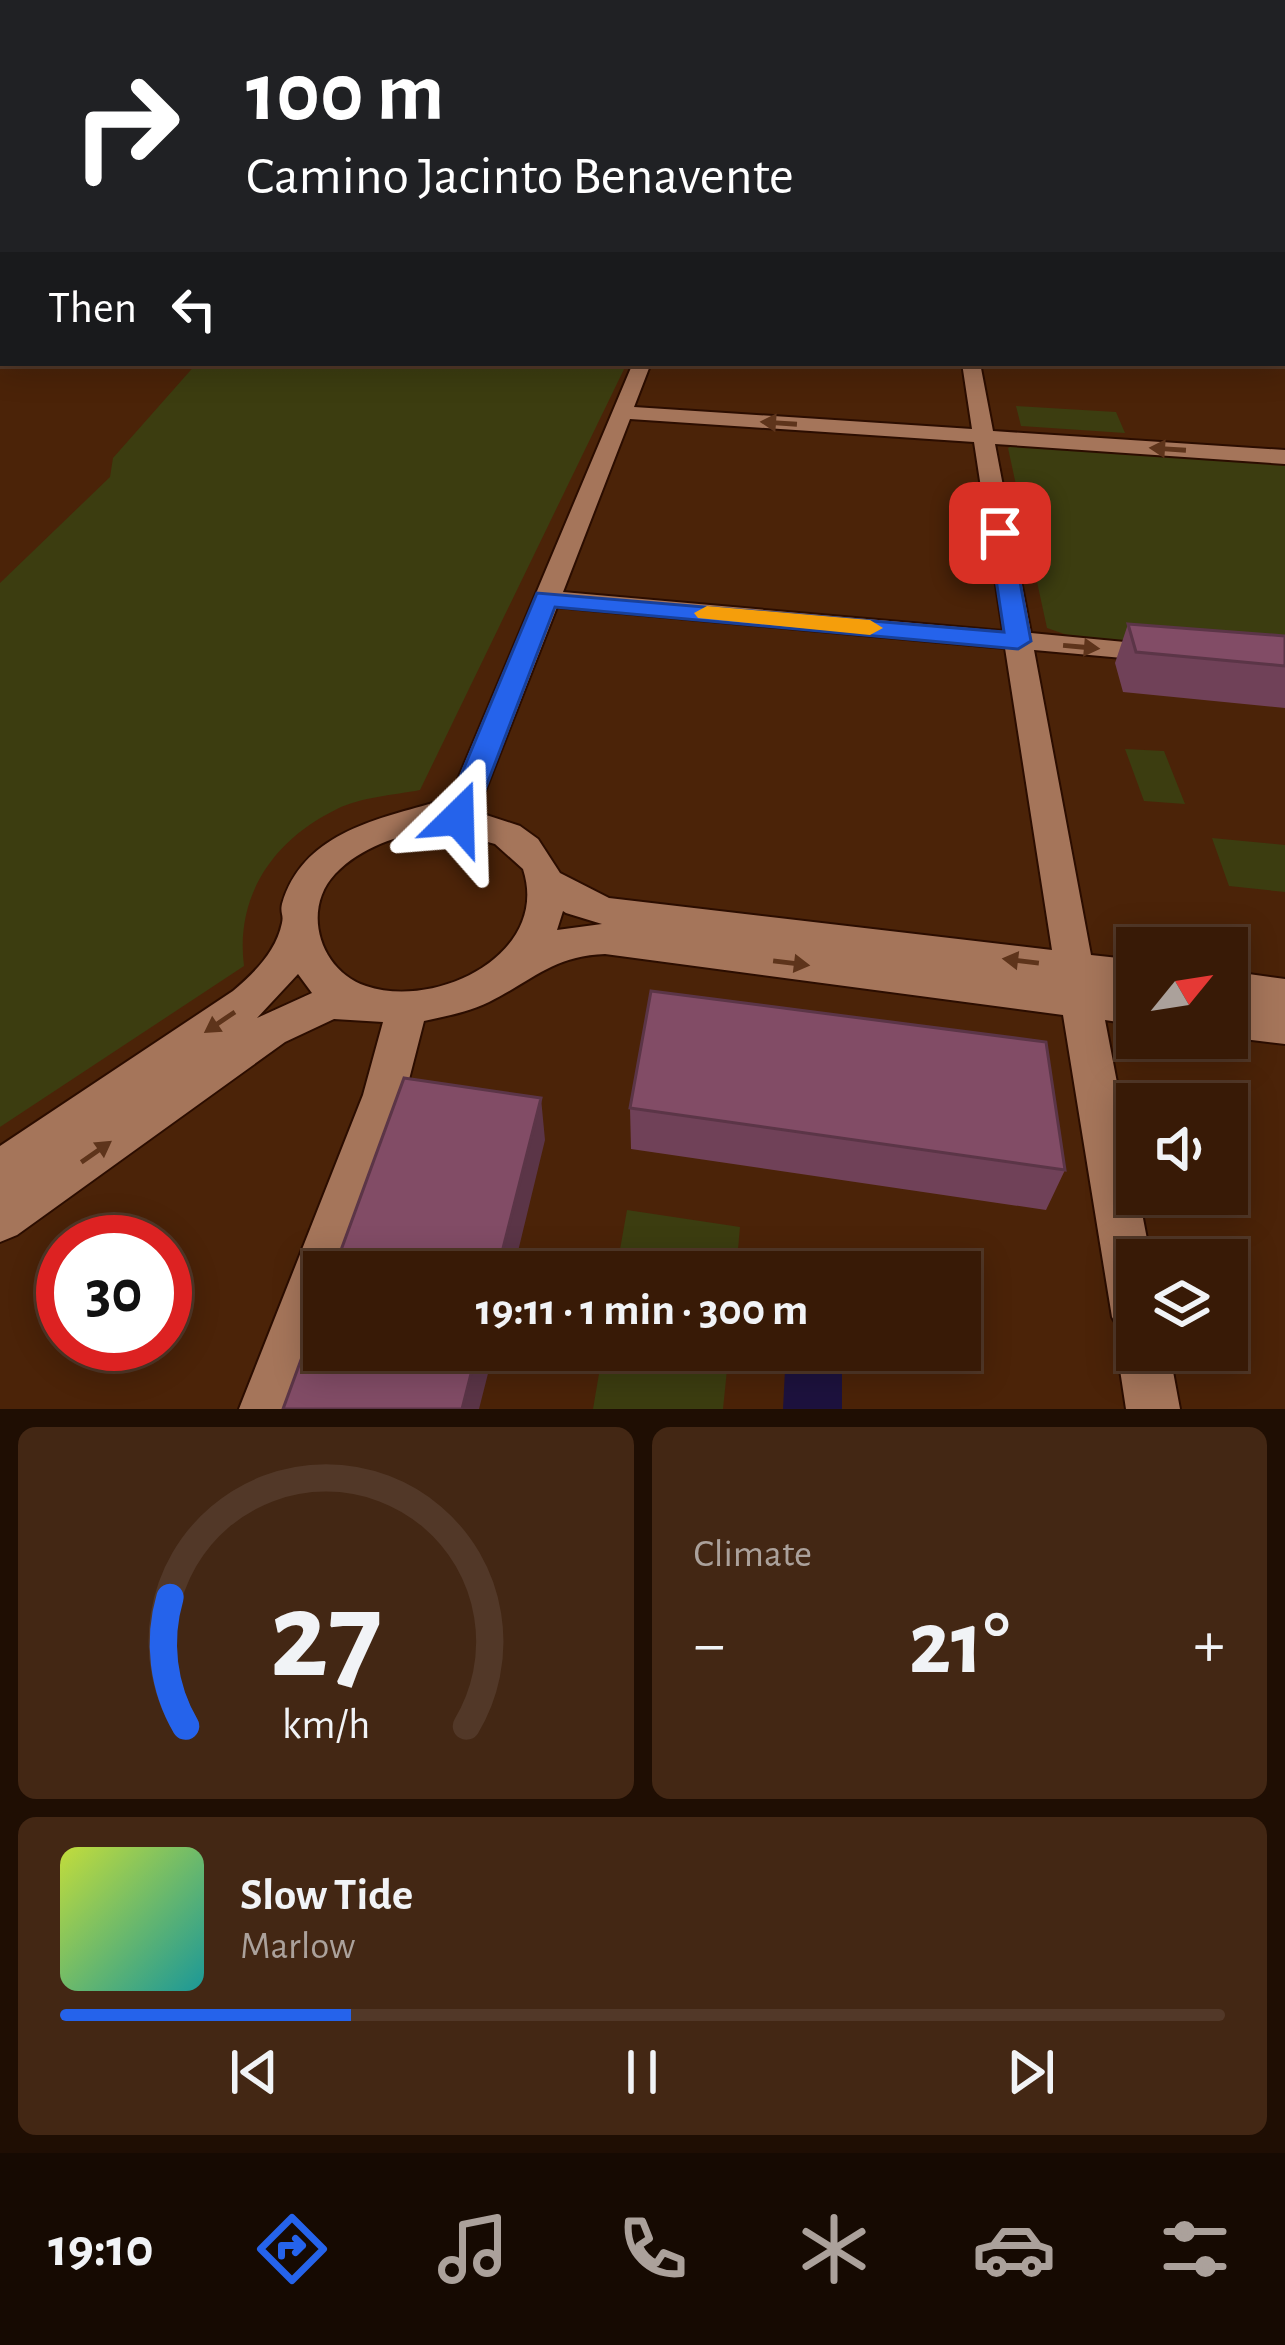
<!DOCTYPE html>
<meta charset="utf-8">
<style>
body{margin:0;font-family:"Alegreya Sans",sans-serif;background:#432714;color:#f1f3f6;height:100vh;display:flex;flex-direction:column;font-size:45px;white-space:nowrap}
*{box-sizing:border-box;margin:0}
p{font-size:39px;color:#aba19b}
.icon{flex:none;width:66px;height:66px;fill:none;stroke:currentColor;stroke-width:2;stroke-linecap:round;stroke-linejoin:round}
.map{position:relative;height:1409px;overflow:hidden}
.details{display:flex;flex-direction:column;gap:18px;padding:18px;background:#1f0e03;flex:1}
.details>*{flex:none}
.guide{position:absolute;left:0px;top:0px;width:1287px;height:366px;box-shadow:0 6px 30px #0003,0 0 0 3px #523828;background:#202124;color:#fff;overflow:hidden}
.needle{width:78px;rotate:60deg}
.controls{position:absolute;left:1116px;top:927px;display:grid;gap:24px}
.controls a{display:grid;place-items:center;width:132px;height:132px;border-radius:0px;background:#381a06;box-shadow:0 6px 30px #0003,0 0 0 3px #523828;font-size:60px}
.speed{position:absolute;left:36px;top:1215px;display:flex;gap:24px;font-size:60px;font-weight:700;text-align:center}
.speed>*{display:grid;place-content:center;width:156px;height:156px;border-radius:50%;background:#381a06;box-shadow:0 6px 30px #0003,0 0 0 3px #523828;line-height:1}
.speed .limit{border:18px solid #d22;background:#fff;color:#111}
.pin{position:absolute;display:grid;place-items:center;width:102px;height:102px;color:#fff;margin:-51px;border-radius:24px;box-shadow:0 6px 18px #0006}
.me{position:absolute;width:132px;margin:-66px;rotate:22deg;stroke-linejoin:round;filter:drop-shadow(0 0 9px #0008)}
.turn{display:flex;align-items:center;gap:42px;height:252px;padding:0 48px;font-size:54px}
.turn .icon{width:156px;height:156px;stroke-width:2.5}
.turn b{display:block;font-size:84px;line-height:102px}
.then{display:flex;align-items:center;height:114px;padding:0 48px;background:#0003;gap:24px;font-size:45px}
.big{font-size:90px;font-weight:700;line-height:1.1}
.details .tile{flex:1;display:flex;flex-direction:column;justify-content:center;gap:18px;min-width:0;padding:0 42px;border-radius:18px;background:#432714}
.details .dial{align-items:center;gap:0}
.dial svg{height:312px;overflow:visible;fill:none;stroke:#523828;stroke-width:7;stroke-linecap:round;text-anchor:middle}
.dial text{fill:#f1f3f6;stroke:none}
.song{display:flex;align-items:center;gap:36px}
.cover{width:144px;height:144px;border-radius:18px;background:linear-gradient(135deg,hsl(70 70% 55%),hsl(180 70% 35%))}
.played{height:12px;border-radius:6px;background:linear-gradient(90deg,#2563eb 25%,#523828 25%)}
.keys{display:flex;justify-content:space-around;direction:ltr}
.heat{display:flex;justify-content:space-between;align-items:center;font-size:66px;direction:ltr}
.details .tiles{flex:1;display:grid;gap:18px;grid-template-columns:1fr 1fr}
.tile:last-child{grid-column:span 2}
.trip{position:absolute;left:303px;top:1251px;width:678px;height:120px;border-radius:0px;background:#381a06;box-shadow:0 6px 30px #0003,0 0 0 3px #523828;font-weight:700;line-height:120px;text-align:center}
.tab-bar{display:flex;height:192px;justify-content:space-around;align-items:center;background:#160a02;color:#aba19b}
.tab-bar .icon{width:84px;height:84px}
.tab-bar .on{color:#2563eb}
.tab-bar b{font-size:54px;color:#f1f3f6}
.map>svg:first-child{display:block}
.green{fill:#3c3d10}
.water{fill:#1d123e}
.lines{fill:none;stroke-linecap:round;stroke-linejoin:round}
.minor-casing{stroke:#2b0d00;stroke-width:4}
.major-casing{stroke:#2b0d00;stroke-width:4}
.minor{fill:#a5755a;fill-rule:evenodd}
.major{fill:#629fb3;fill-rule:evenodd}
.wall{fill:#704158}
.shaded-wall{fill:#5b3547}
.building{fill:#824c66;stroke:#5b3547;stroke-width:3}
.oneway{fill:#5e341b}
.route{fill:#2563eb;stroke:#184099;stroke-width:3}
.slow{fill:#f59e0b}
</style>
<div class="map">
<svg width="1285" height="1409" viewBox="0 0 1285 1409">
<rect width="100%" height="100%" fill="#4b2308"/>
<path class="green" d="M 197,363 L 627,363 L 420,790 C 394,795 361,797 337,809 C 273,840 235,896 244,966 L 0,1127 L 0,583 L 110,477 L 113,458 Z
M 1016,406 L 1116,412 L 1125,433 L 1021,426 Z
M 1016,444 L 1285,462 L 1285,655 L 1070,636 L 1047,628 L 1008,448 Z
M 1125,749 L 1164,751 L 1185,804 L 1144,801 Z
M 1212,838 L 1285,845 L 1285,892 L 1229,886 Z
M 627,1210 L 740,1227 L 736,1272 L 616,1272 Z
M 603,1350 L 729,1350 L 723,1409 L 593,1409 Z"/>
<path class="water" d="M 786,1350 L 842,1350 L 842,1409 L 783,1409 Z"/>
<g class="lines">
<g class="minor-casing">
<path id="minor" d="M 1284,273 L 1285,273 L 1285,283 L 1284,283 Z
M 1284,308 L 1285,308 L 1285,318 L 1284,318 Z
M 1284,354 L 1285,366 L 1277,364 L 1284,363 Z
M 633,363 L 651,363 L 634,407 L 972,429 L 962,363 L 980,363 L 993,431 L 1285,450 L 1285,464 L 995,444 L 1031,633 L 1156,645 L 1170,653 L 1156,661 L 1034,650 L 1091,955 L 1137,960 L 1137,1025 L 1105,1020 L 1151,1260 L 1137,1260 L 1137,1350 L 1169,1350 L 1180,1409 L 1126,1409 L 1117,1350 L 1123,1336 L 1112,1317 L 1063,1015 L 605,954 C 553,956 533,980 489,1002 C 469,1012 446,1016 424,1021 L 405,1095 L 342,1272 L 324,1272 L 324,1321 L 293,1409 L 239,1409 L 363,1095 L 383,1022 L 334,1019 L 285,1042 L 17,1235 L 0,1242 L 0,1146 L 233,991 C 254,973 276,952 282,923 C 284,914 280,914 282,904 C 302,835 373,820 433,803 L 447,805 ZM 630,419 L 974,442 L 1003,631 L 563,592 ZM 557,607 L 1005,648 L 1052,950 L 609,898 L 560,873 L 538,839 L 520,826 L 477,812 ZM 433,827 L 495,844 L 523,869 C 551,954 436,1010 366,986 C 320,971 301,910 335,874 C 362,846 397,837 433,827 ZM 563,911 L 566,913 L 602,924 L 557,930 ZM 298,974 L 312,993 L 257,1018 Z
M 1227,971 L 1285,979 L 1285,1044 L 1227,1037 Z"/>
</g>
<g class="major-casing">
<path id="major" d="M 0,224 L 3,224 L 0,233 Z"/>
</g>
<use href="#minor" class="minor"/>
<use href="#major" class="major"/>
</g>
<path class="wall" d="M 1128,624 L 1285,636 L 1285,708 L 1123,692 L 1115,663 Z
M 630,1108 L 1065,1170 L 1046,1210 L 631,1149 Z"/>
<path class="shaded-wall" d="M 541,1098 L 545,1140 L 513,1272 L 497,1272 Z
M 477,1350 L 494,1350 L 479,1409 L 462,1409 Z"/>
<path class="building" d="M 1128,624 L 1285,636 L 1285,666 L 1136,652 Z
M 651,991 L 1046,1042 L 1065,1170 L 630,1108 Z
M 404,1078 L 541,1098 L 497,1272 L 333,1272 Z
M 324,1297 L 324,1350 L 477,1350 L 462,1409 L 283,1409 Z"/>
<defs><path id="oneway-solid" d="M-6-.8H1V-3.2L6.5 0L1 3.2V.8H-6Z" transform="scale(3)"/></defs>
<g class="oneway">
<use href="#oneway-solid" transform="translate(779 423) rotate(-176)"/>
<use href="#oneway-solid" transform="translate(1168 449) rotate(-176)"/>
<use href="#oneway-solid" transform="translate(1081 647) rotate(5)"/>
<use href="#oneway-solid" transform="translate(1021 961) rotate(-173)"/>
<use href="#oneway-solid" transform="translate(791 963) rotate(7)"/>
<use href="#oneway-solid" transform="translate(220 1022) rotate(146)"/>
<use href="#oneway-solid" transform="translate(96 1152) rotate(-35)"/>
</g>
<linearGradient id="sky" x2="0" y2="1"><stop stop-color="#291304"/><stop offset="0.48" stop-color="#5b453d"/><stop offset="1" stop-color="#5b453d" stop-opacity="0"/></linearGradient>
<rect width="1285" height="376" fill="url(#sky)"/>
<path class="route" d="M 1000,526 L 1011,533 L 1031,641 L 1018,649 L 555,607 L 474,818 L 469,826 L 448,826 L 443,818 L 537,593 L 1004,632 L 989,533 Z"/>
<path class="slow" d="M 707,606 L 870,620 L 883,628 L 870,635 L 698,618 L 694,613 Z"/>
</svg>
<div class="controls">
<a><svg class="needle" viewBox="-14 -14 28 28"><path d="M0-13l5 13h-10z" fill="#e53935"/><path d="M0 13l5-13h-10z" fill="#aba19b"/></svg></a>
<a><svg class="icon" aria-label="sound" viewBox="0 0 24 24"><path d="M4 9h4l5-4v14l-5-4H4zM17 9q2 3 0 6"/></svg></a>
<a><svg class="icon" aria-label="layers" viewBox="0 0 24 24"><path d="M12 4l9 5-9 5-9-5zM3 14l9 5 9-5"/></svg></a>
</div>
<div class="speed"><div class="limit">30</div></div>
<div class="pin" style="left:1000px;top:533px;background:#d93025"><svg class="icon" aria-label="arrive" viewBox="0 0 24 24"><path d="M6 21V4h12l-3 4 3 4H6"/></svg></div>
<svg class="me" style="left:458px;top:818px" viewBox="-20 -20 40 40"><path d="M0-17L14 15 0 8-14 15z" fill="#2563eb" stroke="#fff" stroke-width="4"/></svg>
<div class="trip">19:11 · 1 min · 300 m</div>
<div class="guide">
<div class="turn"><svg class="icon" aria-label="right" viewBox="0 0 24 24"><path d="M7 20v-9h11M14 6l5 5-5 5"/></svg><div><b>100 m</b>Camino Jacinto Benavente</div></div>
<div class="then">Then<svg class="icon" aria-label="left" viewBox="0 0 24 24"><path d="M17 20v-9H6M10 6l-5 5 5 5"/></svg></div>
</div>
</div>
<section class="details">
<div class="tiles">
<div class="tile dial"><svg viewBox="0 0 100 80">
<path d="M14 69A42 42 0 1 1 86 69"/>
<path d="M14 69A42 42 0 0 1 10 36" stroke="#2563eb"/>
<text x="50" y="56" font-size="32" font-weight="700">27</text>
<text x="50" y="72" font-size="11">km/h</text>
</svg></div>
<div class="tile"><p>Climate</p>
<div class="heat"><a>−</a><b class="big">21°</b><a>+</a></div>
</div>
<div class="tile">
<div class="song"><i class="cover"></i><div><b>Slow Tide</b><p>Marlow</p></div></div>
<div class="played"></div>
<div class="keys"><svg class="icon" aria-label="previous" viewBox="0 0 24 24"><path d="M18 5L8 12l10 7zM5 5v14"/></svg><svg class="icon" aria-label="pause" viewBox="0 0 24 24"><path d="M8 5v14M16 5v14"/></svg><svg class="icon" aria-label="next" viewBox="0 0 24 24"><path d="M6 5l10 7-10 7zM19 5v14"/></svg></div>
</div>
</div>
</section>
<nav class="tab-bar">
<b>19:10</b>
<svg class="icon on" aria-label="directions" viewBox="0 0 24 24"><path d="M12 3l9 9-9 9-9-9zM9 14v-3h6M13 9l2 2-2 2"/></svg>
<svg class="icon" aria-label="music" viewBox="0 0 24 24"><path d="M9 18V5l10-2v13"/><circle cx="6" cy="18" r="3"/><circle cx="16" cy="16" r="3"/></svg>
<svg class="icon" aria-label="phone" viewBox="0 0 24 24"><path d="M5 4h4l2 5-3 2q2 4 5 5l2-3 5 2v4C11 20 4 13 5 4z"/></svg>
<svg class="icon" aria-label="climate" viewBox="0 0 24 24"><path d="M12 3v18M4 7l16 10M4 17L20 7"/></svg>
<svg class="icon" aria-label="car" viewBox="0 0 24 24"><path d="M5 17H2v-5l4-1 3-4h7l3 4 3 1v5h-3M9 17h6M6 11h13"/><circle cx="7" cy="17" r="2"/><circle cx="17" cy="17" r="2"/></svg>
<svg class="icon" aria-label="filters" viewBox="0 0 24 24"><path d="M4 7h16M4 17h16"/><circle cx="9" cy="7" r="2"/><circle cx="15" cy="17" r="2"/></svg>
</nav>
